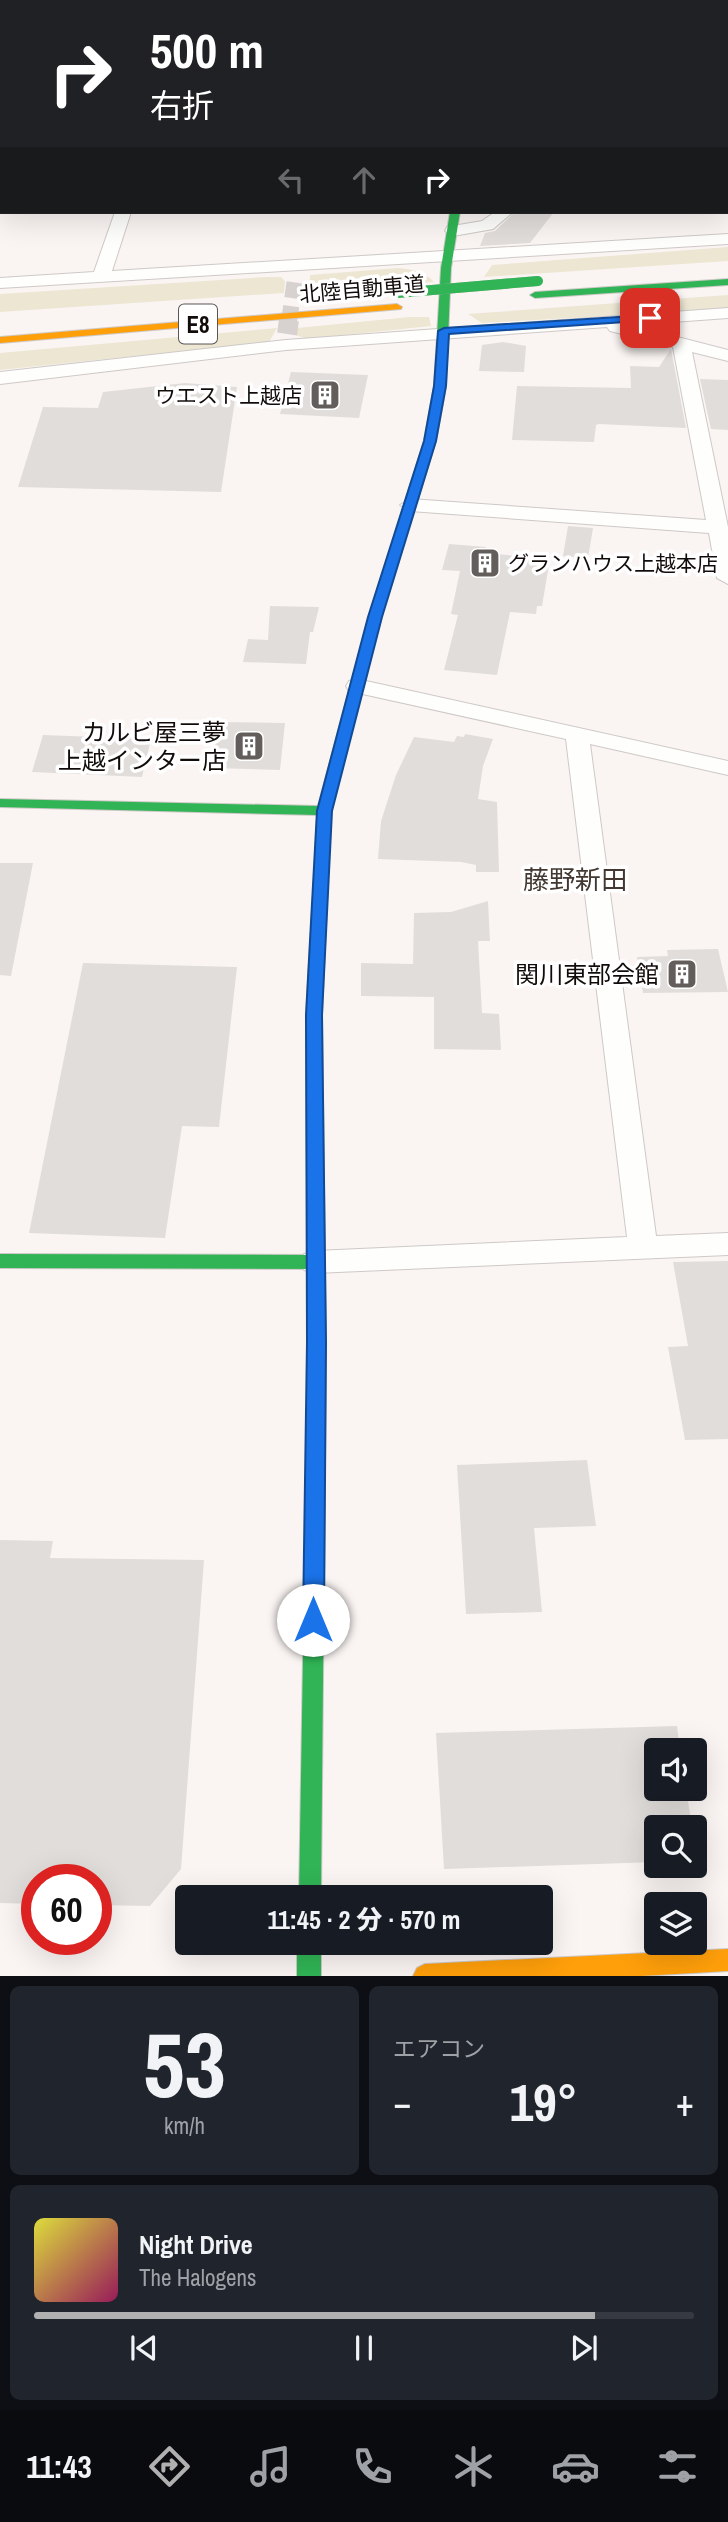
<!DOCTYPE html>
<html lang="ja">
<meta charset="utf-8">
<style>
body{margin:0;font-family:"Archivo Narrow","Noto Sans JP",sans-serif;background:#20242c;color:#f1f3f6;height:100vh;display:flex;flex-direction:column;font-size:26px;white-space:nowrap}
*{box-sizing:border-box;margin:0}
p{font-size:23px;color:#9ea1a6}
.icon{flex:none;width:38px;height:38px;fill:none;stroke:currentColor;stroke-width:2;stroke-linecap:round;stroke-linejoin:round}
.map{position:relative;height:1976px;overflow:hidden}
.details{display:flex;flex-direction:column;gap:10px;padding:10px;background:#0d0f14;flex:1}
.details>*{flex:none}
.guide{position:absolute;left:0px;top:0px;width:728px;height:214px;box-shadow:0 7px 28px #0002;background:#202124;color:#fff;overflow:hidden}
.controls{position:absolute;left:644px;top:1738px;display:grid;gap:14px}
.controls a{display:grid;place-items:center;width:63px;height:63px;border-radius:7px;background:#171b24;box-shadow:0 7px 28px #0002;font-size:35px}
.speed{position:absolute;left:21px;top:1864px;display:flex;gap:14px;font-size:35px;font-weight:700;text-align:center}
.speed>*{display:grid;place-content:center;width:91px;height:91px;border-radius:50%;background:#171b24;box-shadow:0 7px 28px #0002;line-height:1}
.speed .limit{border:10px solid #d22;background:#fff;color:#111}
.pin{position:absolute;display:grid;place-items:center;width:60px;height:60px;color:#fff;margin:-30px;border-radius:14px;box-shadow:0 4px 10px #0006}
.me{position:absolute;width:77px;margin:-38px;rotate:0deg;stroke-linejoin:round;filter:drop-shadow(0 0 5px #0008)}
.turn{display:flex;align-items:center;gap:24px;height:147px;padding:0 35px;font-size:32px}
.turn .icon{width:91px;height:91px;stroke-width:2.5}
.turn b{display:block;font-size:49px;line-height:60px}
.lanes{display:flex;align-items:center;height:66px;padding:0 35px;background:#0003;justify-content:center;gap:35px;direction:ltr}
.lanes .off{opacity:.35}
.big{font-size:52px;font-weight:800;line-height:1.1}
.details .tile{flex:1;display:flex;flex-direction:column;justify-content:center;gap:10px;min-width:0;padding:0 24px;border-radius:10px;background:#20242c}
.details .dial{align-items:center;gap:0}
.dial b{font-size:91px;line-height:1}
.song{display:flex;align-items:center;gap:21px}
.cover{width:84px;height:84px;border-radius:10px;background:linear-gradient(135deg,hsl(60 70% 55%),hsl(330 70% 35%))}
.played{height:7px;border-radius:4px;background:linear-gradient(90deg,#b1b0b1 85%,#363941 85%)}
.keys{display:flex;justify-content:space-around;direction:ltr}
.heat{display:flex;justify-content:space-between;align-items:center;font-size:38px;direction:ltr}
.details .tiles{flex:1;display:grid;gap:10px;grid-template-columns:1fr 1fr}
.tile:last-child{grid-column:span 2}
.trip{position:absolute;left:175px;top:1885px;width:378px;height:70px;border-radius:7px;background:#171b24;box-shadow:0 7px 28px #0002;font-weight:800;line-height:70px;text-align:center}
.dock{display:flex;height:112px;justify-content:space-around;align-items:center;background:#090b0e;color:#9ea1a6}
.dock .icon{width:49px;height:49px}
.dock .current{color:#b1b0b1}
.dock b{font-size:32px;color:#f1f3f6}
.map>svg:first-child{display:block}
.green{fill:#ece6d3}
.building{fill:#e1ddda}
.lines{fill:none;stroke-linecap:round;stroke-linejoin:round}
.street-tunnel-far1{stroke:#d7d2d0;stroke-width:16;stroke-dasharray:16 8;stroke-linecap:butt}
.street-tunnel{stroke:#d7d2d0;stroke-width:20;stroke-dasharray:20 10;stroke-linecap:butt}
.street-casing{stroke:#cec9c7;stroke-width:2}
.fast-casing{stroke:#cec9c7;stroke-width:2}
.slow-casing{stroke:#cec9c7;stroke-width:2}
.street{fill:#fefefd;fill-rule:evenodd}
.fast{fill:#30b455;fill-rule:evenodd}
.slow{fill:#ff9f0a;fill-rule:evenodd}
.fast-bridge-casing{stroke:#c4b7b5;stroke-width:10;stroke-linecap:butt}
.fast-bridge{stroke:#30b455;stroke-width:10}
.route{fill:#1a73e8;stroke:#114b97;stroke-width:2}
.labels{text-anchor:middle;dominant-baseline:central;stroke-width:7;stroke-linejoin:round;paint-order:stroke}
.far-street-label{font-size:21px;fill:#110c0a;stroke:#fff}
.far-poi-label{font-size:21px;fill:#110c0a;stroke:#fff;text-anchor:end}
.shield{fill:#fff;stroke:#585554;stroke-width:2}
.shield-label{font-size:23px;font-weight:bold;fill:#110c0a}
.poi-label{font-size:24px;fill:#110c0a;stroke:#fff;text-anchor:end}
.neighbourhood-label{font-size:26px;fill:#423731;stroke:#fff}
</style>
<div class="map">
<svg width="728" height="1976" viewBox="0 0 728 1976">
<rect width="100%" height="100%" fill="#faf5f3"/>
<path class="green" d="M 728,247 L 728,261 L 484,277 L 492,265 Z
M 398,268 C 412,269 425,272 434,282 L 309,291 L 310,275 Z
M 266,277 L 281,277 L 285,281 L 284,293 L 0,312 L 0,294 Z
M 728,295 L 728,309 L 482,323 L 468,314 Z
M 410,317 L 429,317 L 431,326 L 307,339 L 296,335 L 297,328 Z
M 277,328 L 269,342 L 0,370 L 0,353 Z"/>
<path class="building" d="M 515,212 L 554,212 L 530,243 L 480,246 L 485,233 L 495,231 Z
M 503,342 L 526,346 L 524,372 L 479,371 L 482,345 Z
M 671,349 L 686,428 L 599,424 L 596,425 L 594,442 L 512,440 L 517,386 L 631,388 L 630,366 L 659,367 Z
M 291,372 L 368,375 L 359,418 L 280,414 Z
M 700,379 L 728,380 L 728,430 L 711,429 Z
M 185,383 L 237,387 L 221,492 L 18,487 L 43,407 L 98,408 L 103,392 Z
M 568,526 L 593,528 L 588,558 L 563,556 Z
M 449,544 L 486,547 L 484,553 L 550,559 L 542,606 L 537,606 L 536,614 L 510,612 L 497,675 L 444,670 L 458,615 L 451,614 L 460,571 L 442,570 Z
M 270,606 L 319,607 L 313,632 L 310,632 L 306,664 L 243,662 L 248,639 L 268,640 Z
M 219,722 L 285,723 L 280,770 L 212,768 Z
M 465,734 L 493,739 L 483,766 L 478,799 L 497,802 L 499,872 L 476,872 L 476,865 L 461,862 L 378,859 L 381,821 L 396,775 L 414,737 L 454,742 L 457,736 L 464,737 Z
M 43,735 L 151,739 L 142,777 L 32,772 Z
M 0,863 L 33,863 L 11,976 L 0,975 Z
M 488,901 L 490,941 L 478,941 L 482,1013 L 499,1014 L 501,1050 L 434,1049 L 434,997 L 361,996 L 361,963 L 413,964 L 414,913 L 451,912 Z
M 718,949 L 728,992 L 643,993 L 637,957 L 668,956 L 667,950 Z
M 83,963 L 237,967 L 219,1127 L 182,1126 L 165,1238 L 29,1233 Z
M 728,1261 L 728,1439 L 685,1440 L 668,1347 L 688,1346 L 673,1262 Z
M 587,1460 L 596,1526 L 534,1528 L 542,1612 L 466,1614 L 457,1465 Z
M 0,1540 L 53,1541 L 50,1558 L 204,1560 L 181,1869 L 150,1906 L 96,1905 L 96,1880 L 37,1880 L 37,1904 L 0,1903 Z
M 677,1726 L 680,1750 L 656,1750 L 656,1788 L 686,1788 L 692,1827 L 656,1827 L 656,1862 L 444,1869 L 436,1733 Z"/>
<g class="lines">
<path class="street-tunnel-far1" d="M 289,322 L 295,279"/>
<path class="street-tunnel" d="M 287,334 L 289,320"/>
<g class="street-casing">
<path id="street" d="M 87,0 L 101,0 L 85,2 Z
M 557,0 L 571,0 L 556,2 Z
M 0,67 L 2,67 L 0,76 Z
M 726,110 L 728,110 L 728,120 L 726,120 Z
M 115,212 L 131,212 L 112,271 L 728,234 L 728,244 L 0,288 L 0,278 L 94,272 Z
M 495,212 L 513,212 L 493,229 L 453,236 L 445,231 L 447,227 L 482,221 Z
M 728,308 L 728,318 L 631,325 L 728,350 L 728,361 L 692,352 L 728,527 L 728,584 L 717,578 L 709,533 L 410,511 L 400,505 L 410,499 L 706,520 L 673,347 L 610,331 L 607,327 L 286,350 L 0,384 L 0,372 L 286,340 Z
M 357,679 L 728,761 L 728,775 L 590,744 L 656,1236 L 728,1233 L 728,1255 L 315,1273 L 304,1270 L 300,1262 L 304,1254 L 315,1251 L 627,1237 L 566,739 L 349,691 L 346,686 L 349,681 Z"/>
</g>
<g class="fast-casing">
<path id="fast" d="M 203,0 L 250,0 L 252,2 L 204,2 Z
M 388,0 L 396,0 L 396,2 L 388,2 Z
M 726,23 L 728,23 L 728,29 L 726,29 Z
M 450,212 L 460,212 L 451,268 L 446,386 L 436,441 L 381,617 L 331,811 L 326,881 L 316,881 L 314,878 L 317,815 L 0,807 L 0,799 L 318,806 L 369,617 L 424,441 L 434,386 L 441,268 Z
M 728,279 L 728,285 L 535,298 L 530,295 L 535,292 Z
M 0,1254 L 315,1255 L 321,1257 L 324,1262 L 321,1267 L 315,1269 L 0,1268 Z
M 317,1348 L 324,1350 L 326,1355 L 321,1897 L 299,1897 L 308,1355 L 310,1350 Z
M 297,1942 L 321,1942 L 321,1976 L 297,1976 Z"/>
</g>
<g class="slow-casing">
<path id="slow" d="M 0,164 L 2,164 L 2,170 L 0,170 Z
M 397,304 L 402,307 L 401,309 L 0,343 L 0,337 Z
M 321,873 L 328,878 L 322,1015 L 326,1355 L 324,1360 L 317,1362 L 310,1360 L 308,1355 L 306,1015 L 314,878 Z
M 728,1949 L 728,1971 L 641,1976 L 413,1976 L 417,1968 L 425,1964 Z"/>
</g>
<use href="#street" class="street"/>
<use href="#fast" class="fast"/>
<use href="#slow" class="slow"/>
<g class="fast-bridge-casing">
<path id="fast-bridge" d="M 397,293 L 538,281"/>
</g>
<use href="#fast-bridge" class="fast-bridge"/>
</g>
<path class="route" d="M 650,315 L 655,318 L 654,320 L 449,334 L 446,386 L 436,441 L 382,617 L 332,811 L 322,1015 L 326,1342 L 324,1620 L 321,1626 L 313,1629 L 306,1626 L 303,1620 L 307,1342 L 306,1015 L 317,811 L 368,617 L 424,441 L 434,386 L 438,331 L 444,328 Z"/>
<defs>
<g id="building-square" transform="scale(1.575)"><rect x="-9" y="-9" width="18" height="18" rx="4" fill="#635e5c" stroke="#fff"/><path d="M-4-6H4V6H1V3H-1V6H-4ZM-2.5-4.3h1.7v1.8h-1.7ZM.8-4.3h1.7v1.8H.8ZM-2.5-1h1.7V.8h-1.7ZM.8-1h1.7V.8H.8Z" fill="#fff"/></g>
</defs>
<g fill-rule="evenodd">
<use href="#building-square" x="325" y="395"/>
<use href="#building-square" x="485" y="563"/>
<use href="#building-square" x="249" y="746"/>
<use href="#building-square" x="682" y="974"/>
</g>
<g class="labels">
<g class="far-street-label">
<text transform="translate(362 289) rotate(-5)">北陸自動車道</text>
</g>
<g class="far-poi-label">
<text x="302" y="395">ウエスト上越店</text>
<text x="508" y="563" text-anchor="start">グランハウス上越本店</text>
</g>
<rect class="shield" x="179" y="304.5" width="38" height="39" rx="5"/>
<g class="shield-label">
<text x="198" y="324">E8</text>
</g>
<g class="poi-label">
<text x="226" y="732">カルビ屋三夢<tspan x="226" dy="28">上越インター店</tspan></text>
<text x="659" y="974">関川東部会館</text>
</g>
<g class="neighbourhood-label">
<text x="575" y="879">藤野新田</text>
</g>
</g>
</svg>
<div class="controls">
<a><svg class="icon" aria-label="sound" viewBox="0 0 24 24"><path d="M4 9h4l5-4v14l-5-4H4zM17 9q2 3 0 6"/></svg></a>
<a><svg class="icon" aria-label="search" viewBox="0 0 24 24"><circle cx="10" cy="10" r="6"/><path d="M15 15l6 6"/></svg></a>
<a><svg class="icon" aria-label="layers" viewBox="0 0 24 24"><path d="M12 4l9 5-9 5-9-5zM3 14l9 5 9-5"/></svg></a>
</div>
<div class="speed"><div class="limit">60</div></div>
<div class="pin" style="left:650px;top:318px;background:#d93025"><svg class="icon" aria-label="arrive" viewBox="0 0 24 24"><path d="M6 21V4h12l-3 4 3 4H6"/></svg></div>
<svg class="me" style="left:313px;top:1620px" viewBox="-20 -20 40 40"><circle r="19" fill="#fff"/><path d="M0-13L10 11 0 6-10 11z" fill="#1a73e8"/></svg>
<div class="trip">11:45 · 2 分 · 570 m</div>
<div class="guide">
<div class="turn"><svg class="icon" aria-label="right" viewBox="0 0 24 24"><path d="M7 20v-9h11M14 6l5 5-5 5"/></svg><div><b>500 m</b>右折</div></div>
<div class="lanes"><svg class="icon off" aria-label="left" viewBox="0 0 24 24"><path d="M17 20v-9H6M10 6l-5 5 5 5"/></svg><svg class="icon off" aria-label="ahead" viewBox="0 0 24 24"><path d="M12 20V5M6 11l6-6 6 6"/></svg><svg class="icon" aria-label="right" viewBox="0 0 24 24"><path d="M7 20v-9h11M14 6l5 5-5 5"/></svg></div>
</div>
</div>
<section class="details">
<div class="tiles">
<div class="tile dial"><b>53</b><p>km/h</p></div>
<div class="tile"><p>エアコン</p>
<div class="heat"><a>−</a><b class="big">19°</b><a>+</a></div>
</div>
<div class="tile">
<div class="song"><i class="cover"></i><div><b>Night Drive</b><p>The Halogens</p></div></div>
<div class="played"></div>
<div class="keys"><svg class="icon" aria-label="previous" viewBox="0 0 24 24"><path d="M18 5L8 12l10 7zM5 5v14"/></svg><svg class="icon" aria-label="pause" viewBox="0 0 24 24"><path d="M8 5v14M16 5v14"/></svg><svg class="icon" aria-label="next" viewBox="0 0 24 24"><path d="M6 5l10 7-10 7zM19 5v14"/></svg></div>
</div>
</div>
</section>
<nav class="dock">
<b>11:43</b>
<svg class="icon current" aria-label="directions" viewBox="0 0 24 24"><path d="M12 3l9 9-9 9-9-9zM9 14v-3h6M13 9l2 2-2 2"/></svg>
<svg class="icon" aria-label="music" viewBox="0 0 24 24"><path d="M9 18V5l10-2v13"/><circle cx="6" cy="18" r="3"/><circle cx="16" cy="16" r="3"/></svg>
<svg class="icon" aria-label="phone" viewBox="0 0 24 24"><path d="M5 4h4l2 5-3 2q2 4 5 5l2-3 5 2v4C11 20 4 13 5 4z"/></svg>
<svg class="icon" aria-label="climate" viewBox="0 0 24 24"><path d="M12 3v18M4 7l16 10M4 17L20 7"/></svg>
<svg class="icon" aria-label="car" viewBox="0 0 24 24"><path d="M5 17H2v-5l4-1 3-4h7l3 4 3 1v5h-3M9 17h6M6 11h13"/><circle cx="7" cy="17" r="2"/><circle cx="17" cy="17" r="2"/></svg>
<svg class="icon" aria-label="filters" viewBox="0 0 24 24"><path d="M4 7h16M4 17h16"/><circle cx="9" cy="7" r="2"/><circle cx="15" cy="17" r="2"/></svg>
</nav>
